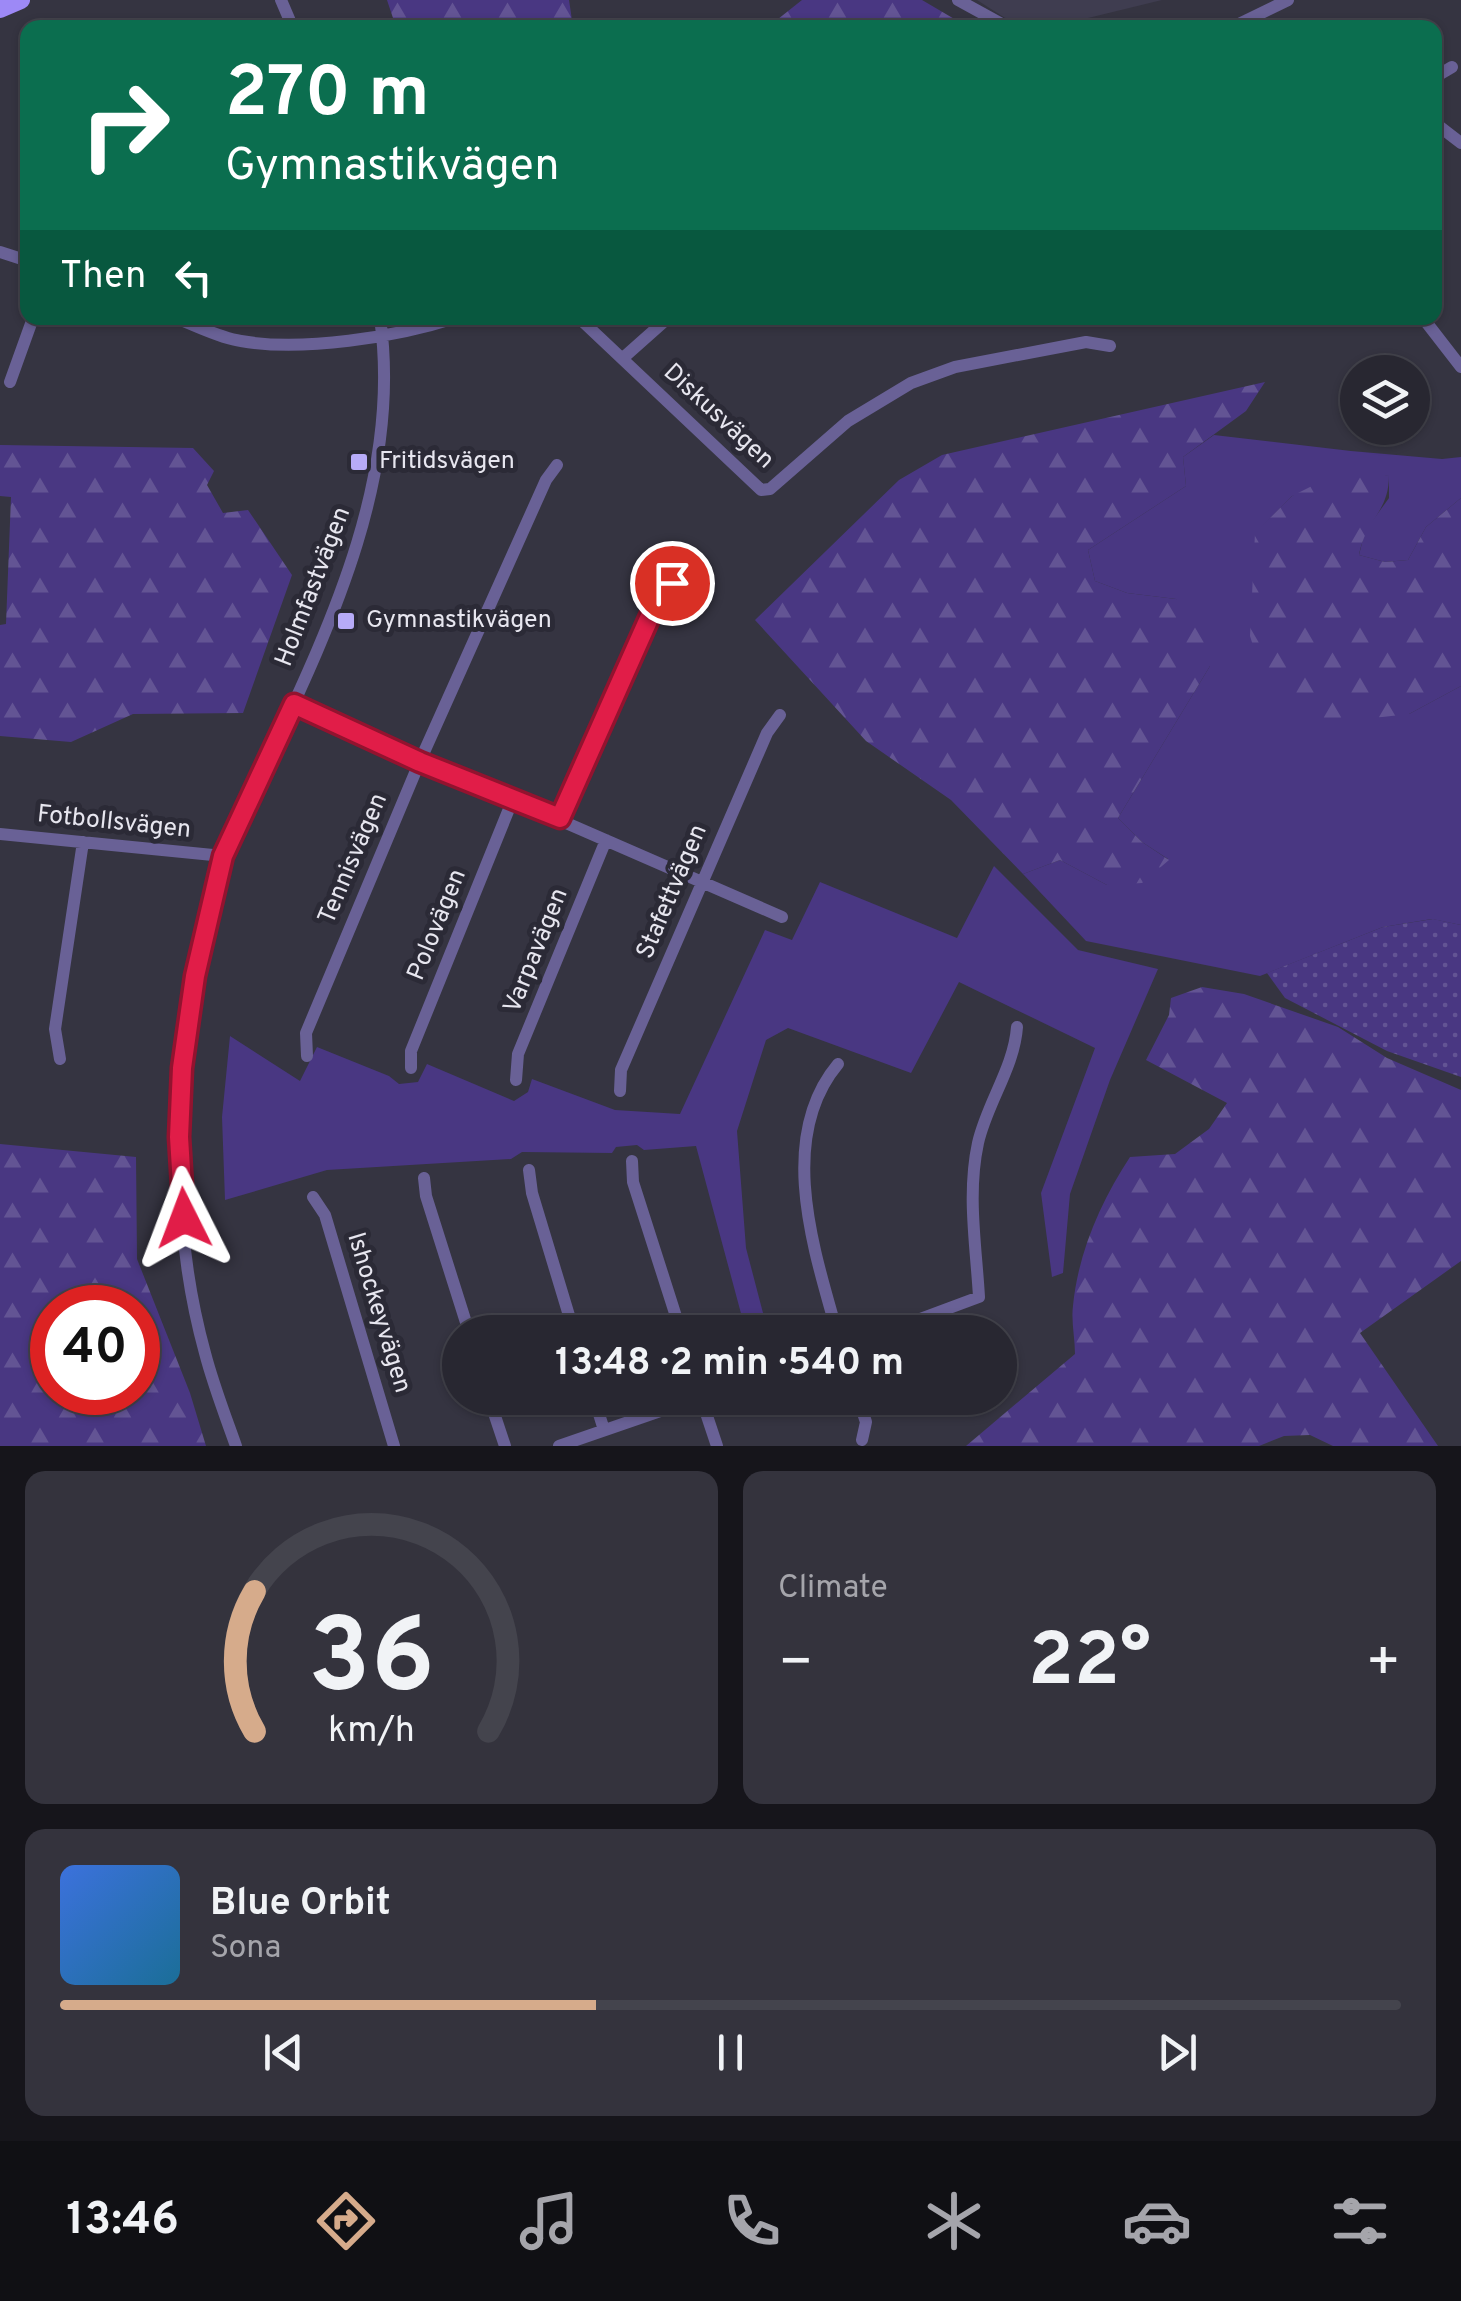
<!DOCTYPE html>
<meta charset="utf-8">
<style>
body{margin:0;font-family:Overpass,sans-serif;background:#34333d;color:#f1f3f6;height:100vh;display:flex;flex-direction:column;font-size:38px;white-space:nowrap}
*{box-sizing:border-box;margin:0}
p{font-size:32px;color:#a5a5ab}
.icon{flex:none;width:55px;height:55px;fill:none;stroke:currentColor;stroke-width:2;stroke-linecap:round;stroke-linejoin:round}
.map{position:relative;height:1446px;overflow:hidden}
.details{display:flex;flex-direction:column;gap:25px;padding:25px;background:#16151b;flex:1}
.details>*{flex:none}
.top-card{position:absolute;left:20px;top:20px;width:1422px;height:305px;border-radius:20px;box-shadow:0 2px 8px #0004,0 0 0 2px #44444d;background:#0b6e4f;color:#fff;overflow:hidden}
.controls{position:absolute;left:1340px;top:355px;display:grid;gap:20px}
.controls a{display:grid;place-items:center;width:90px;height:90px;border-radius:50%;background:#282731;box-shadow:0 2px 8px #0004,0 0 0 2px #44444d;font-size:50px}
.speed{position:absolute;left:30px;top:1285px;display:flex;gap:20px;font-size:50px;font-weight:700;text-align:center}
.speed>*{display:grid;place-content:center;width:130px;height:130px;border-radius:50%;background:#282731;box-shadow:0 2px 8px #0004,0 0 0 2px #44444d;line-height:1}
.speed .limit{border:15px solid #d22;background:#fff;color:#111}
.pin{position:absolute;display:grid;place-items:center;width:85px;height:85px;color:#fff;margin:-42px;border:5px solid #fff;border-radius:50%;box-shadow:0 2px 10px #0007}
.me{position:absolute;width:110px;margin:-55px;rotate:357deg;stroke-linejoin:round;filter:drop-shadow(0 0 8px #0008)}
.turn{display:flex;align-items:center;gap:35px;height:210px;padding:0 40px;font-size:45px}
.turn .icon{width:130px;height:130px;stroke-width:2.5}
.turn b{display:block;font-size:70px;line-height:85px}
.then{display:flex;align-items:center;height:95px;padding:0 40px;background:#0003;gap:20px;font-size:38px}
.big{font-size:75px;font-weight:700;line-height:1.1}
.details .card{flex:1;display:flex;flex-direction:column;justify-content:center;gap:15px;min-width:0;padding:0 35px;border-radius:20px;background:#34333d}
.details .dial{align-items:center;gap:0}
.dial svg{height:260px;overflow:visible;fill:none;stroke:#44444d;stroke-width:7;stroke-linecap:round;text-anchor:middle}
.dial text{fill:#f1f3f6;stroke:none}
.song{display:flex;align-items:center;gap:30px}
.cover{width:120px;height:120px;border-radius:15px;background:linear-gradient(135deg,hsl(220 70% 55%),hsl(200 70% 35%))}
.played{height:10px;border-radius:5px;background:linear-gradient(90deg,#d6ab8b 40%,#44444d 40%)}
.keys{display:flex;justify-content:space-around;direction:ltr}
.heat{display:flex;justify-content:space-between;align-items:center;font-size:55px;direction:ltr}
.details .tiles{flex:1;display:grid;gap:25px;grid-template-columns:1fr 1fr}
.card:last-child{grid-column:span 2}
.trip{position:absolute;left:442px;top:1315px;width:575px;height:100px;border-radius:50px;background:#282731;box-shadow:0 2px 8px #0004,0 0 0 2px #44444d;font-weight:700;line-height:100px;text-align:center}
.tab-bar{display:flex;height:160px;justify-content:space-around;align-items:center;background:#101014;color:#a5a5ab}
.tab-bar .icon{width:70px;height:70px}
.tab-bar .current{color:#d6ab8b}
.tab-bar b{font-size:45px;color:#f1f3f6}
.map>svg:first-child{display:block}
.built{fill:#3f3d50}
.green{fill:#493782}
.forest{fill:url(#forest-firs);fill-rule:evenodd}
.park{fill:url(#park-dots)}
.lines{fill:none;stroke-linecap:round;stroke-linejoin:round}
.minor{stroke:#696196;stroke-width:12}
.major{stroke:#9d89f6;stroke-width:18}
.route-casing{stroke:#92132f;stroke-width:25}
.route{stroke:#e11d48;stroke-width:18}
.poi-dot{fill:#b7abf8;stroke:#2b2a36;stroke-width:4}
.labels{text-anchor:middle;dominant-baseline:central;stroke-width:10;stroke-linejoin:round;paint-order:stroke}
.street-label{font-size:25px;fill:#e7e6ef;stroke:#2b2a36}
.poi-label{font-size:25px;fill:#e7e6ef;stroke:#2b2a36;text-anchor:start}
</style>
<div class="map">
<svg width="1461" height="1446" viewBox="0 0 1461 1446">
<defs>
<pattern id="forest-firs" width="22" height="20" patternUnits="userSpaceOnUse" patternTransform="scale(2.5)"><rect width="22" height="20" fill="#493782"/><path d="M5 1l3.5 6h-7zM16 11l3.5 6h-7z" fill="#635494"/></pattern>
<pattern id="park-dots" width="8" height="8" patternUnits="userSpaceOnUse" patternTransform="scale(2.5)"><rect width="8" height="8" fill="#493782"/><path d="M2 2h.1M6 6h.1" fill="none" stroke="#635494" stroke-width="1.8" stroke-linecap="round"/></pattern>
</defs>
<rect width="100%" height="100%" fill="#353441"/>
<path class="built" d="M 977,0 L 1162,0 L 1047,28 L 1019,27 Z"/>
<path class="green" d="M 1214,435 L 1351,451 L 1442,459 L 1461,457 L 1461,498 L 1426,527 L 1408,560 L 1385,562 L 1359,555 L 1365,531 L 1389,498 L 1389,475 L 1292,496 L 1255,534 L 1409,714 L 1461,686 L 1461,925 L 1432,919 L 1383,927 L 1260,976 L 1086,941 L 1023,874 L 1060,860 L 1107,885 L 1168,859 L 1142,842 L 1118,818 L 1210,666 L 1176,599 L 1127,593 L 1095,581 L 1088,550 L 1186,486 L 1183,457 Z
M 994,866 L 1078,950 L 1158,969 L 1110,1080 L 1070,1194 L 1063,1273 L 1052,1277 L 1041,1193 L 1095,1048 L 959,982 L 911,1073 L 788,1028 L 766,1040 L 737,1131 L 746,1248 L 768,1332 L 746,1332 L 696,1146 L 644,1150 L 637,1145 L 616,1147 L 612,1153 L 522,1152 L 511,1159 L 327,1170 L 225,1200 L 222,1117 L 230,1036 L 300,1081 L 317,1047 L 389,1076 L 399,1084 L 418,1082 L 427,1064 L 514,1101 L 528,1092 L 532,1079 L 615,1110 L 680,1114 L 765,930 L 792,940 L 820,882 L 957,938 Z"/>
<path class="forest" d="M 387,0 L 569,0 L 573,27 L 396,27 Z
M 802,0 L 922,0 L 968,27 L 768,27 Z
M 1265,382 L 1246,411 L 1183,457 L 1186,486 L 1088,550 L 1095,581 L 1127,593 L 1176,599 L 1212,622 L 1210,666 L 1118,818 L 1142,842 L 1169,860 L 1142,883 L 1107,885 L 1060,860 L 1023,874 L 951,800 L 866,741 L 755,620 L 899,480 L 942,455 Z
M 0,445 L 193,448 L 214,471 L 207,485 L 223,513 L 248,510 L 292,575 L 243,713 L 133,714 L 71,742 L 0,736 L 0,625 L 6,624 L 11,497 L 0,496 Z
M 1389,475 C 1389,513 1366,518 1359,555 L 1385,562 L 1408,560 L 1426,527 L 1461,498 L 1461,686 L 1409,714 L 1338,722 L 1297,716 L 1263,677 L 1250,636 L 1255,533 L 1292,496 L 1324,480 Z
M 1202,987 L 1244,994 L 1338,1027 L 1387,1058 L 1461,1090 L 1461,1261 L 1360,1333 L 1438,1446 L 1333,1446 L 1310,1435 L 1284,1436 L 1259,1446 L 966,1446 L 1075,1354 C 1075,1338 1071,1321 1073,1306 C 1078,1253 1101,1201 1130,1157 L 1175,1154 L 1209,1129 L 1227,1103 L 1146,1060 L 1169,1015 L 1171,998 Z
M 0,1144 L 136,1157 L 137,1259 L 190,1393 L 206,1446 L 0,1446 ZM 52,1308 L 138,1308 L 138,1392 L 52,1392 Z"/>
<path class="park" d="M 1433,919 L 1461,925 L 1461,1077 L 1387,1051 L 1285,998 L 1267,973 L 1383,927 Z"/>
<g class="lines">
<path class="minor" d="M 281,0 L 293,28
M 958,0 L 1009,28
M 1231,28 L 1288,0
M 1435,77 L 1452,67
M 1435,123 L 1461,143
M 0,252 L 28,261
M 175,318 C 196,325 219,338 241,341 C 302,352 396,337 455,318
M 579,318 L 761,490 L 770,489 L 848,421 L 911,383 L 955,367 L 1086,342 L 1110,346
M 1423,318 L 1461,367
M 623,358 L 668,318
M 10,382 L 33,318
M 293,704 L 782,917
M 560,818 L 655,605 L 672,583
M 0,834 L 223,856
M 307,1056 L 306,1033 L 420,761 L 546,480 L 557,465
M 60,1059 L 55,1029 L 83,842
M 411,1068 L 411,1051 L 513,799
M 516,1080 L 518,1054 L 606,840
M 620,1091 L 621,1070 L 767,733 L 780,715
M 632,1161 L 633,1182 L 681,1332
M 529,1170 L 532,1193 L 574,1332
M 424,1178 L 426,1196 L 469,1332
M 313,1197 L 325,1215 L 394,1446
M 837,1332 C 814,1250 776,1138 838,1064
M 885,1332 L 979,1297 C 976,1245 967,1194 978,1143 C 987,1103 1014,1068 1017,1027
M 489,1398 L 505,1446
M 594,1398 L 604,1430
M 701,1398 L 717,1446
M 858,1398 L 866,1422 L 862,1440
M 236,1446 C 225,1415 213,1384 205,1353 C 169,1223 173,1072 203,941 C 210,913 213,880 224,853 C 237,821 254,789 269,757 C 333,620 402,473 380,318
M 559,1446 L 698,1398"/>
<path class="major" d="M 0,9 L 21,0"/>
</g>
<g class="lines">
<g class="route-casing">
<path id="route" d="M 184,1218 L 179,1137 L 182,1068 L 195,976 L 223,856 L 294,704 L 420,762 L 560,818 L 655,605 L 672,583"/>
</g>
<use href="#route" class="route"/>
</g>
<g class="poi-dot">
<rect x="349" y="452" width="20" height="20" rx="5"/>
<rect x="336" y="611" width="20" height="20" rx="5"/>
</g>
<g class="labels">
<g class="street-label">
<text transform="translate(718 417) rotate(43)">Diskusvägen</text>
<text transform="translate(314 587) rotate(-69)">Holmfastvägen</text>
<text transform="translate(114 823) rotate(6)">Fotbollsvägen</text>
<text transform="translate(354 859) rotate(-67)">Tennisvägen</text>
<text transform="translate(673 892) rotate(-67)">Stafettvägen</text>
<text transform="translate(438 925) rotate(-68)">Polovägen</text>
<text transform="translate(537 951) rotate(-68)">Varpavägen</text>
<text transform="translate(378 1313) rotate(73)">Ishockeyvägen</text>
</g>
<g class="poi-label">
<text x="379" y="462">Fritidsvägen</text>
<text x="366" y="621">Gymnastikvägen</text>
</g>
</g>
</svg>
<div class="controls">
<a><svg class="icon" aria-label="layers" viewBox="0 0 24 24"><path d="M12 4l9 5-9 5-9-5zM3 14l9 5 9-5"/></svg></a>
</div>
<div class="speed"><div class="limit">40</div></div>
<div class="pin" style="left:672px;top:583px;background:#d93025"><svg class="icon" aria-label="arrive" viewBox="0 0 24 24"><path d="M6 21V4h12l-3 4 3 4H6"/></svg></div>
<svg class="me" style="left:184px;top:1218px" viewBox="-20 -20 40 40"><path d="M0-17L14 15 0 8-14 15z" fill="#e11d48" stroke="#fff" stroke-width="4"/></svg>
<div class="trip">13:48 · 2 min · 540 m</div>
<div class="top-card">
<div class="turn"><svg class="icon" aria-label="right" viewBox="0 0 24 24"><path d="M7 20v-9h11M14 6l5 5-5 5"/></svg><div><b>270 m</b>Gymnastikvägen</div></div>
<div class="then">Then<svg class="icon" aria-label="left" viewBox="0 0 24 24"><path d="M17 20v-9H6M10 6l-5 5 5 5"/></svg></div>
</div>
</div>
<section class="details">
<div class="tiles">
<div class="card dial"><svg viewBox="0 0 100 80">
<path d="M14 69A42 42 0 1 1 86 69"/>
<path d="M14 69A42 42 0 0 1 14 26" stroke="#d6ab8b"/>
<text x="50" y="56" font-size="32" font-weight="700">36</text>
<text x="50" y="72" font-size="11">km/h</text>
</svg></div>
<div class="card"><p>Climate</p>
<div class="heat"><a>−</a><b class="big">22°</b><a>+</a></div>
</div>
<div class="card">
<div class="song"><i class="cover"></i><div><b>Blue Orbit</b><p>Sona</p></div></div>
<div class="played"></div>
<div class="keys"><svg class="icon" aria-label="previous" viewBox="0 0 24 24"><path d="M18 5L8 12l10 7zM5 5v14"/></svg><svg class="icon" aria-label="pause" viewBox="0 0 24 24"><path d="M8 5v14M16 5v14"/></svg><svg class="icon" aria-label="next" viewBox="0 0 24 24"><path d="M6 5l10 7-10 7zM19 5v14"/></svg></div>
</div>
</div>
</section>
<nav class="tab-bar">
<b>13:46</b>
<svg class="icon current" aria-label="directions" viewBox="0 0 24 24"><path d="M12 3l9 9-9 9-9-9zM9 14v-3h6M13 9l2 2-2 2"/></svg>
<svg class="icon" aria-label="music" viewBox="0 0 24 24"><path d="M9 18V5l10-2v13"/><circle cx="6" cy="18" r="3"/><circle cx="16" cy="16" r="3"/></svg>
<svg class="icon" aria-label="phone" viewBox="0 0 24 24"><path d="M5 4h4l2 5-3 2q2 4 5 5l2-3 5 2v4C11 20 4 13 5 4z"/></svg>
<svg class="icon" aria-label="climate" viewBox="0 0 24 24"><path d="M12 3v18M4 7l16 10M4 17L20 7"/></svg>
<svg class="icon" aria-label="car" viewBox="0 0 24 24"><path d="M5 17H2v-5l4-1 3-4h7l3 4 3 1v5h-3M9 17h6M6 11h13"/><circle cx="7" cy="17" r="2"/><circle cx="17" cy="17" r="2"/></svg>
<svg class="icon" aria-label="filters" viewBox="0 0 24 24"><path d="M4 7h16M4 17h16"/><circle cx="9" cy="7" r="2"/><circle cx="15" cy="17" r="2"/></svg>
</nav>
